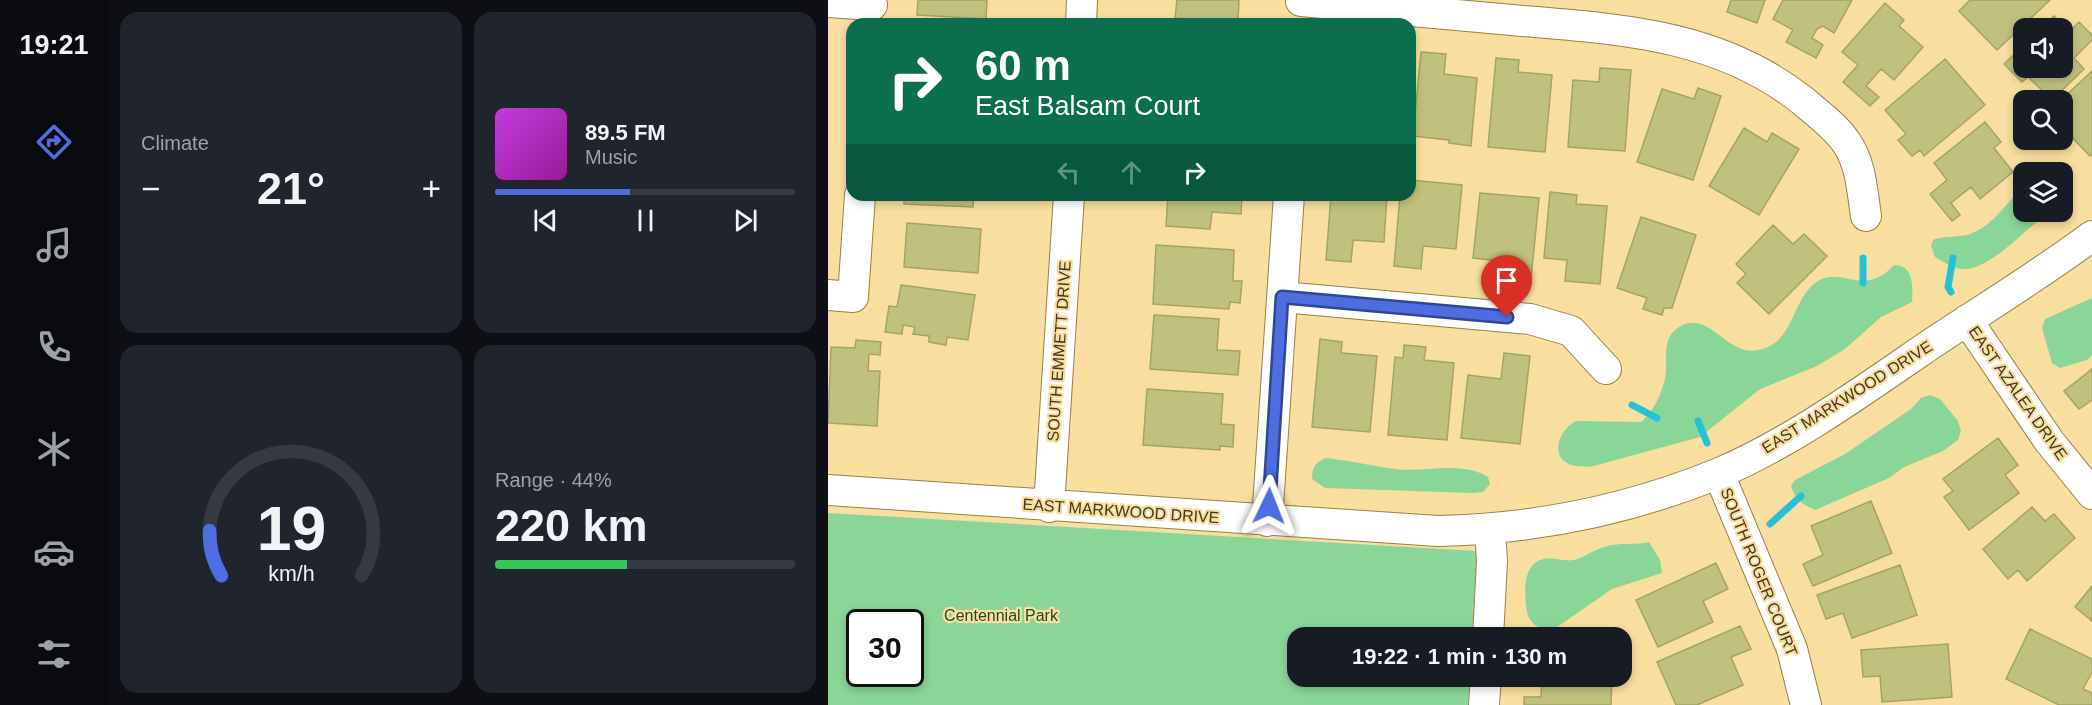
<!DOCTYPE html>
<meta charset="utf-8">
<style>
body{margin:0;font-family:Helvetica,sans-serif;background:#20242c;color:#f1f3f6;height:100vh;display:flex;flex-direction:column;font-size:22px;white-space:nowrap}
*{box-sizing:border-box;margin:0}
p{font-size:20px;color:#9ea1a6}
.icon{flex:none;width:33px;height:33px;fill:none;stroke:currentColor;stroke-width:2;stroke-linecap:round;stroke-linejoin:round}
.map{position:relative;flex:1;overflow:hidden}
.details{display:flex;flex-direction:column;gap:12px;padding:12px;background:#0d0f14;width:720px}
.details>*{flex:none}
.top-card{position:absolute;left:18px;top:18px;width:570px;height:183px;border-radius:18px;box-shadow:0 3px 9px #0003;background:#0b6e4f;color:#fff;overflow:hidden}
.buttons{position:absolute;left:1185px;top:18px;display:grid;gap:12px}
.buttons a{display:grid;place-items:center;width:60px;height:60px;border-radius:12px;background:#171b24;box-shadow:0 3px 9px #0003;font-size:30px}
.speed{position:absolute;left:18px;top:609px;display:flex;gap:12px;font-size:30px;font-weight:700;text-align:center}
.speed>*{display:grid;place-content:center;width:78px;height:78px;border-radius:50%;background:#171b24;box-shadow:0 3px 9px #0003;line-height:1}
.speed .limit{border:3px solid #111;border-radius:9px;background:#fff;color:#111}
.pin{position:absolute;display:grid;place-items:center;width:51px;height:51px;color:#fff;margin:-62px -26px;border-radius:50% 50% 50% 0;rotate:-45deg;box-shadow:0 0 6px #0007}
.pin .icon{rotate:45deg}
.me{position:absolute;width:66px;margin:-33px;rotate:2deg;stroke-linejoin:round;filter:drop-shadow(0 0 4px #0008)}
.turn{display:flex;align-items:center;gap:21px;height:126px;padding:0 30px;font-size:27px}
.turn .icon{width:78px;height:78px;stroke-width:2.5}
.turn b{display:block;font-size:42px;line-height:51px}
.lanes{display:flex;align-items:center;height:57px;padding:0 30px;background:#0003;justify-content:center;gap:30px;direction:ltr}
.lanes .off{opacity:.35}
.big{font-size:45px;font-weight:700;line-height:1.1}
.details .tile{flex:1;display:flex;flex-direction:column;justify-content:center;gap:9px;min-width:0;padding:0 21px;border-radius:18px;background:#20242c}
.details .dial{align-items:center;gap:0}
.dial svg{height:156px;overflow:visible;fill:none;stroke:#363941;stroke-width:7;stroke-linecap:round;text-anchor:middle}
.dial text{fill:#f1f3f6;stroke:none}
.song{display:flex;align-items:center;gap:18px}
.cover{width:72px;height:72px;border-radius:9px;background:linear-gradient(135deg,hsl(290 70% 55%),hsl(300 70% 35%))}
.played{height:6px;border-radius:3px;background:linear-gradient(90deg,#4d6de1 45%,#363941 45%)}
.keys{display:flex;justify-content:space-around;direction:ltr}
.heat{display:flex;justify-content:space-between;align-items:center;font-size:33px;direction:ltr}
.charge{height:9px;border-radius:4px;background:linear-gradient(90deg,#34c759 44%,#363941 0)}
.details .tiles{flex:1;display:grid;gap:12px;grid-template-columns:repeat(2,1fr)}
.trip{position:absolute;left:459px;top:627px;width:345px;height:60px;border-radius:18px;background:#171b24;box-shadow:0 3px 9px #0003;font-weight:700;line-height:60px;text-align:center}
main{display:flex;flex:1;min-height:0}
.menu{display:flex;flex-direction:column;width:108px;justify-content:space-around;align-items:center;background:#090b0e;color:#9ea1a6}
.menu .icon{width:42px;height:42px}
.menu .active{color:#4d6de1}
.menu b{font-size:27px;color:#f1f3f6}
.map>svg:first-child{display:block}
.green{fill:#8ad698;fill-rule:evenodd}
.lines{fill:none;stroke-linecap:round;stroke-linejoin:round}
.stream{stroke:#25c2d6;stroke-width:7}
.building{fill:#c0c17f;stroke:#a4a463;stroke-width:1.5}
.minor-casing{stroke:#998143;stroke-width:32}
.minor{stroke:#fff;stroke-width:30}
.route-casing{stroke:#324792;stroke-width:15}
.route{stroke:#4d6de1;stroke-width:10}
.labels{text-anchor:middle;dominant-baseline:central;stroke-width:4.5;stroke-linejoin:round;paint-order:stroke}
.street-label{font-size:16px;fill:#42381e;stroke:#f8df9f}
.park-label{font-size:16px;fill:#1f4928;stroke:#f8df9f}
</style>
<main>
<nav class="menu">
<b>19:21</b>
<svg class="icon active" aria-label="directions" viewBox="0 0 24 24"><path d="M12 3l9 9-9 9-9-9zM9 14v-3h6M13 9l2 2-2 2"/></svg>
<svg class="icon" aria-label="music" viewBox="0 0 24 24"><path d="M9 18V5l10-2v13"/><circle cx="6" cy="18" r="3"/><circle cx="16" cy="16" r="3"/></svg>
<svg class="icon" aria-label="phone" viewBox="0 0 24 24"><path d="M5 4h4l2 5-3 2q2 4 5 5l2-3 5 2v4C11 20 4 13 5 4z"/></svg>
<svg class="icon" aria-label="climate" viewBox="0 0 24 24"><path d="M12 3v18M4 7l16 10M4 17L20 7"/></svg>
<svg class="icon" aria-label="car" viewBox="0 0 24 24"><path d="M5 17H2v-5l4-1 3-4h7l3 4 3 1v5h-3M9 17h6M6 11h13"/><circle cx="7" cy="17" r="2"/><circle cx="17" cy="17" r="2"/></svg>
<svg class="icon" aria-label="filters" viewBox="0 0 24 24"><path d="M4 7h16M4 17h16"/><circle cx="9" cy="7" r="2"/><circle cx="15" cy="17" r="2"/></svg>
</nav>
<section class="details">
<div class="tiles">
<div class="tile"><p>Climate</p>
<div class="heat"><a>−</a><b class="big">21°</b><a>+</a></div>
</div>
<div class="tile">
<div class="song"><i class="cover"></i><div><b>89.5 FM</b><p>Music</p></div></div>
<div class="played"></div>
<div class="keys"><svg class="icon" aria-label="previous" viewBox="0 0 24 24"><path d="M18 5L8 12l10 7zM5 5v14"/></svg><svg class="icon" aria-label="pause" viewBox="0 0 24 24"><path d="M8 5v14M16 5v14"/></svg><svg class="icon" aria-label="next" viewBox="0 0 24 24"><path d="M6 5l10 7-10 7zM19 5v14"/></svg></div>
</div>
<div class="tile dial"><svg viewBox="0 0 100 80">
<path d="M14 69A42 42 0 1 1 86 69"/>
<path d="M14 69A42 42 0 0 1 8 46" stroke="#4d6de1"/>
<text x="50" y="56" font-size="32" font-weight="700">19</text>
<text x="50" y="72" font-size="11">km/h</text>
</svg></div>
<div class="tile"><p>Range · 44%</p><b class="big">220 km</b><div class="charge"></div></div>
</div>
</section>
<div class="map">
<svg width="1264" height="705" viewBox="0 0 1264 705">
<rect width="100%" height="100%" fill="#f8df9f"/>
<path class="green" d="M 1195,187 L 1196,212 L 1222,212 C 1199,226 1162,272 1133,269 C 1124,268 1115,261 1107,257 L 1103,246 L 1105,240 C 1117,235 1130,238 1142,234 C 1165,226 1179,202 1195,187 Z
M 1066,265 C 1086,265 1085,287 1084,302 L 1053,317 L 1017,349 L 989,366 L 932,389 L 872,437 L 762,467 C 757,466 749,467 743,465 C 720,456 732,429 748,421 L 813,422 C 825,412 833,395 837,379 C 841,360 831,338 853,326 C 881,310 900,357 930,350 C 968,343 962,299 990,281 C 1014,266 1036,298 1066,265 Z
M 1264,298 L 1264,355 L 1259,360 L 1232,368 L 1224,363 L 1214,328 L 1217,319 Z
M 1102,395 L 1112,399 L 1130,421 L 1133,431 L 1130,440 L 1115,451 L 1076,467 L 1061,478 L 987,510 C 975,505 967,499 963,486 L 967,480 L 1017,454 L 1083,409 L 1093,398 Z
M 497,458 C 521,460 543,466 567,469 C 596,473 633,460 660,477 L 662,484 L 655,492 L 645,493 L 497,488 L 484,479 C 484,468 487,463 497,458 Z
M 0,513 L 649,551 L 644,637 L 470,638 L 470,676 L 642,677 L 640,705 L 0,705 ZM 32,622 L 82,622 L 82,674 L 32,674 Z
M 821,542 L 832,560 L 834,573 L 784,589 L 722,632 C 711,629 701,623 699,612 C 696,595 694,563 716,559 C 727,557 739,563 749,559 C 762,555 767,548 784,545 C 796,543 809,545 821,542 Z"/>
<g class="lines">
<path class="stream" d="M 1035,283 L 1035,258
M 1123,292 L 1120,287 L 1125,258
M 804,405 L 829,418
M 870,421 L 879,443
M 942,524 L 973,496"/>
</g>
<path class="building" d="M 90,0 L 159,0 L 158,19 L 89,15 Z
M 349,0 L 411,0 L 410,22 L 347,18 Z
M 903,0 L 937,0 L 929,23 L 899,12 Z
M 955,0 L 1024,0 L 1006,33 L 995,26 L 989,29 L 984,38 L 995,45 L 988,58 L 958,42 L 965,30 L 945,19 Z
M 1142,0 L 1222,0 L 1169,50 L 1131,11 Z
M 1057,3 L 1076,20 L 1071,26 L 1095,47 L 1066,80 L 1053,69 L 1038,86 L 1051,97 L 1042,106 L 1015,82 L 1030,65 L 1014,52 Z
M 1226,16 L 1241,32 L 1251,22 L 1264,35 L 1264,40 L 1246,58 L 1256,69 L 1224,100 L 1200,77 L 1194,82 L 1176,64 L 1196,45 L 1196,68 L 1234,68 L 1234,28 L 1213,28 Z
M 593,52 L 618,54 L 616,74 L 649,78 L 643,146 L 621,143 L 621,140 L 585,136 Z
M 668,58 L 691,60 L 690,72 L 724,75 L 717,152 L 660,147 Z
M 1117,59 L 1157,105 L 1096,156 L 1092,150 L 1084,156 L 1070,140 L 1078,134 L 1057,110 Z
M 772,68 L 803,70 L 797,151 L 740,147 L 745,80 L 771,82 Z
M 1264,71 L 1264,155 L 1262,156 L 1234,127 L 1233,100 Z
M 870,88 L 893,96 L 865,180 L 809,162 L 834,89 L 866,99 Z
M 1157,122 L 1173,142 L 1166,148 L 1185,172 L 1152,199 L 1143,187 L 1123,203 L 1132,215 L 1124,221 L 1102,194 L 1119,180 L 1106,163 Z
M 916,128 L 939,142 L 944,133 L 971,149 L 931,215 L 881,186 Z
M 582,180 L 634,185 L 628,249 L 595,246 L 593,269 L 566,266 L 572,195 L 582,195 Z
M 722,192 L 749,195 L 748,204 L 779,206 L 772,284 L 737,281 L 739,260 L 716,258 Z
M 652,193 L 711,198 L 703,279 L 669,276 L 671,261 L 645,258 Z
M 76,195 L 146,195 L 145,207 L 76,204 Z
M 340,195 L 414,196 L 413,214 L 384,212 L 382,229 L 338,226 Z
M 503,195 L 559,195 L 556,242 L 525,240 L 523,262 L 498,260 Z
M 813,217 L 868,235 L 844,308 L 836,308 L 834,315 L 815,309 L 819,298 L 789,288 Z
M 79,223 L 153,229 L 150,273 L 76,267 Z
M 945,225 L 965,244 L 976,234 L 999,256 L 941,314 L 909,283 L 918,274 L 908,264 Z
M 328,245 L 406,250 L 405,281 L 414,281 L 412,303 L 402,302 L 401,309 L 325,304 Z
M 73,285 L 147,295 L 140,340 L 119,337 L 118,345 L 101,342 L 101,336 L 85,334 L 87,327 L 75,325 L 74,334 L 57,332 L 61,306 L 69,307 Z
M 326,315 L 391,319 L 389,350 L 412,351 L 410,375 L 322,369 Z
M 492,339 L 514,342 L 513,353 L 549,356 L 542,432 L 484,427 Z
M 28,340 L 53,342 L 52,355 L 41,354 L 40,371 L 52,371 L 49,426 L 0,423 L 3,347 L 27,348 Z
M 576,345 L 598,347 L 596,360 L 626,363 L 619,440 L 560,435 L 567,357 L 575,358 Z
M 676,353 L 702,356 L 692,444 L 633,438 L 640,375 L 673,379 Z
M 1264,369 L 1264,400 L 1251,409 L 1236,391 Z
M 319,389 L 395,394 L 393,424 L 406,425 L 405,447 L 392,446 L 392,450 L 315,445 Z
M 1170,438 L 1190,465 L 1177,475 L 1191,493 L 1141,530 L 1116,497 L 1125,491 L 1115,479 Z
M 1043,501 L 1064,553 L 985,586 L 975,564 L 995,555 L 983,526 Z
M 1204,507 L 1217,521 L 1226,514 L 1247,538 L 1199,581 L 1190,570 L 1180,579 L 1155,549 Z
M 888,563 L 900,589 L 875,601 L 885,622 L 830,647 L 808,600 Z
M 1072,565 L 1089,615 L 1024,638 L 1015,613 L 998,619 L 989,595 Z
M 1264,586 L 1264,621 L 1247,607 Z
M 912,626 L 923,649 L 903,657 L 915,685 L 869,705 L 848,705 L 829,662 Z
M 1202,629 L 1264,659 L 1264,672 L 1255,689 L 1264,693 L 1264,705 L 1231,705 L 1178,679 Z
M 1120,644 L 1124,697 L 1054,702 L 1052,676 L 1035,677 L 1033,650 Z
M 714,676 L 784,676 L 783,705 L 696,705 L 696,697 L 713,697 Z"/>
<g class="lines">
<g class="minor-casing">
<path id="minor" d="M 473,1 C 540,7 606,13 673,19 C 781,29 886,30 975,101 C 989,113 1007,126 1018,142 C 1033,163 1034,190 1038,216
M 0,2 L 44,5
M 253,24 L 254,0
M 0,295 L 25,297 L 32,195
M 454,297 L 702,319 L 743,331 L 778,369
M 1139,320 L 1221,441 L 1264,494
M 891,474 L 964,649 L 978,705
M 0,490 L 610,531 C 706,529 800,510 889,474 C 962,444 1040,387 1106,342 C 1159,307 1213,274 1264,236
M 221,507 L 241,195
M 439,521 L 461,195
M 660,638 L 664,561 L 662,530
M 656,705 L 658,676"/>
</g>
<use href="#minor" class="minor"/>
</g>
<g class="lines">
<g class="route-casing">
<path id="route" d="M 441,506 L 454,297 L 679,317"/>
</g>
<use href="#route" class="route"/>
</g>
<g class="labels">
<g class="street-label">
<text transform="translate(231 351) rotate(-86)">SOUTH EMMETT DRIVE</text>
<text transform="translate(1190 393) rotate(55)">EAST AZALEA DRIVE</text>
<text transform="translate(1019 397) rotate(-32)">EAST MARKWOOD DRIVE</text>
<text transform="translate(293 511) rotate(4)">EAST MARKWOOD DRIVE</text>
<text transform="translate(931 572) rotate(68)">SOUTH ROGER COURT</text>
</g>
<g class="park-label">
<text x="173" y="615">Centennial Park</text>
</g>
</g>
</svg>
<div class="buttons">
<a><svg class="icon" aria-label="sound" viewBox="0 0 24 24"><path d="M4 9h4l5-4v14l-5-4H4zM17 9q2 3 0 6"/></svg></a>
<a><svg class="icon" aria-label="search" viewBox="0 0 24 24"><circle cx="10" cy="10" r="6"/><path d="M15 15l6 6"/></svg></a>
<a><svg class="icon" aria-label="layers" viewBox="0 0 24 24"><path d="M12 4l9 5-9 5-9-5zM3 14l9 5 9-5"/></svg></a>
</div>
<div class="speed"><div class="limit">30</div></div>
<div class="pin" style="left:679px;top:317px;background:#d93025"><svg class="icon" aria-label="arrive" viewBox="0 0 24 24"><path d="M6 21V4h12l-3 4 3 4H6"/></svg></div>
<svg class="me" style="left:441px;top:506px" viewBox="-20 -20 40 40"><path d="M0-17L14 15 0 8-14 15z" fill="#4d6de1" stroke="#fff" stroke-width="4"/></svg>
<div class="trip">19:22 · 1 min · 130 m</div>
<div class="top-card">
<div class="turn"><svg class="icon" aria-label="right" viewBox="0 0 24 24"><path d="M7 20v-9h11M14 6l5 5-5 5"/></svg><div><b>60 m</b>East Balsam Court</div></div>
<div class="lanes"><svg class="icon off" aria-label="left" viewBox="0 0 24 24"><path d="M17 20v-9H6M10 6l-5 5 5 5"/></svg><svg class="icon off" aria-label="ahead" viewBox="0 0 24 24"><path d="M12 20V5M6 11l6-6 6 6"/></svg><svg class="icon" aria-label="right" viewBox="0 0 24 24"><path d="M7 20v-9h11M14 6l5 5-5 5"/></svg></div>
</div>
</div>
</main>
